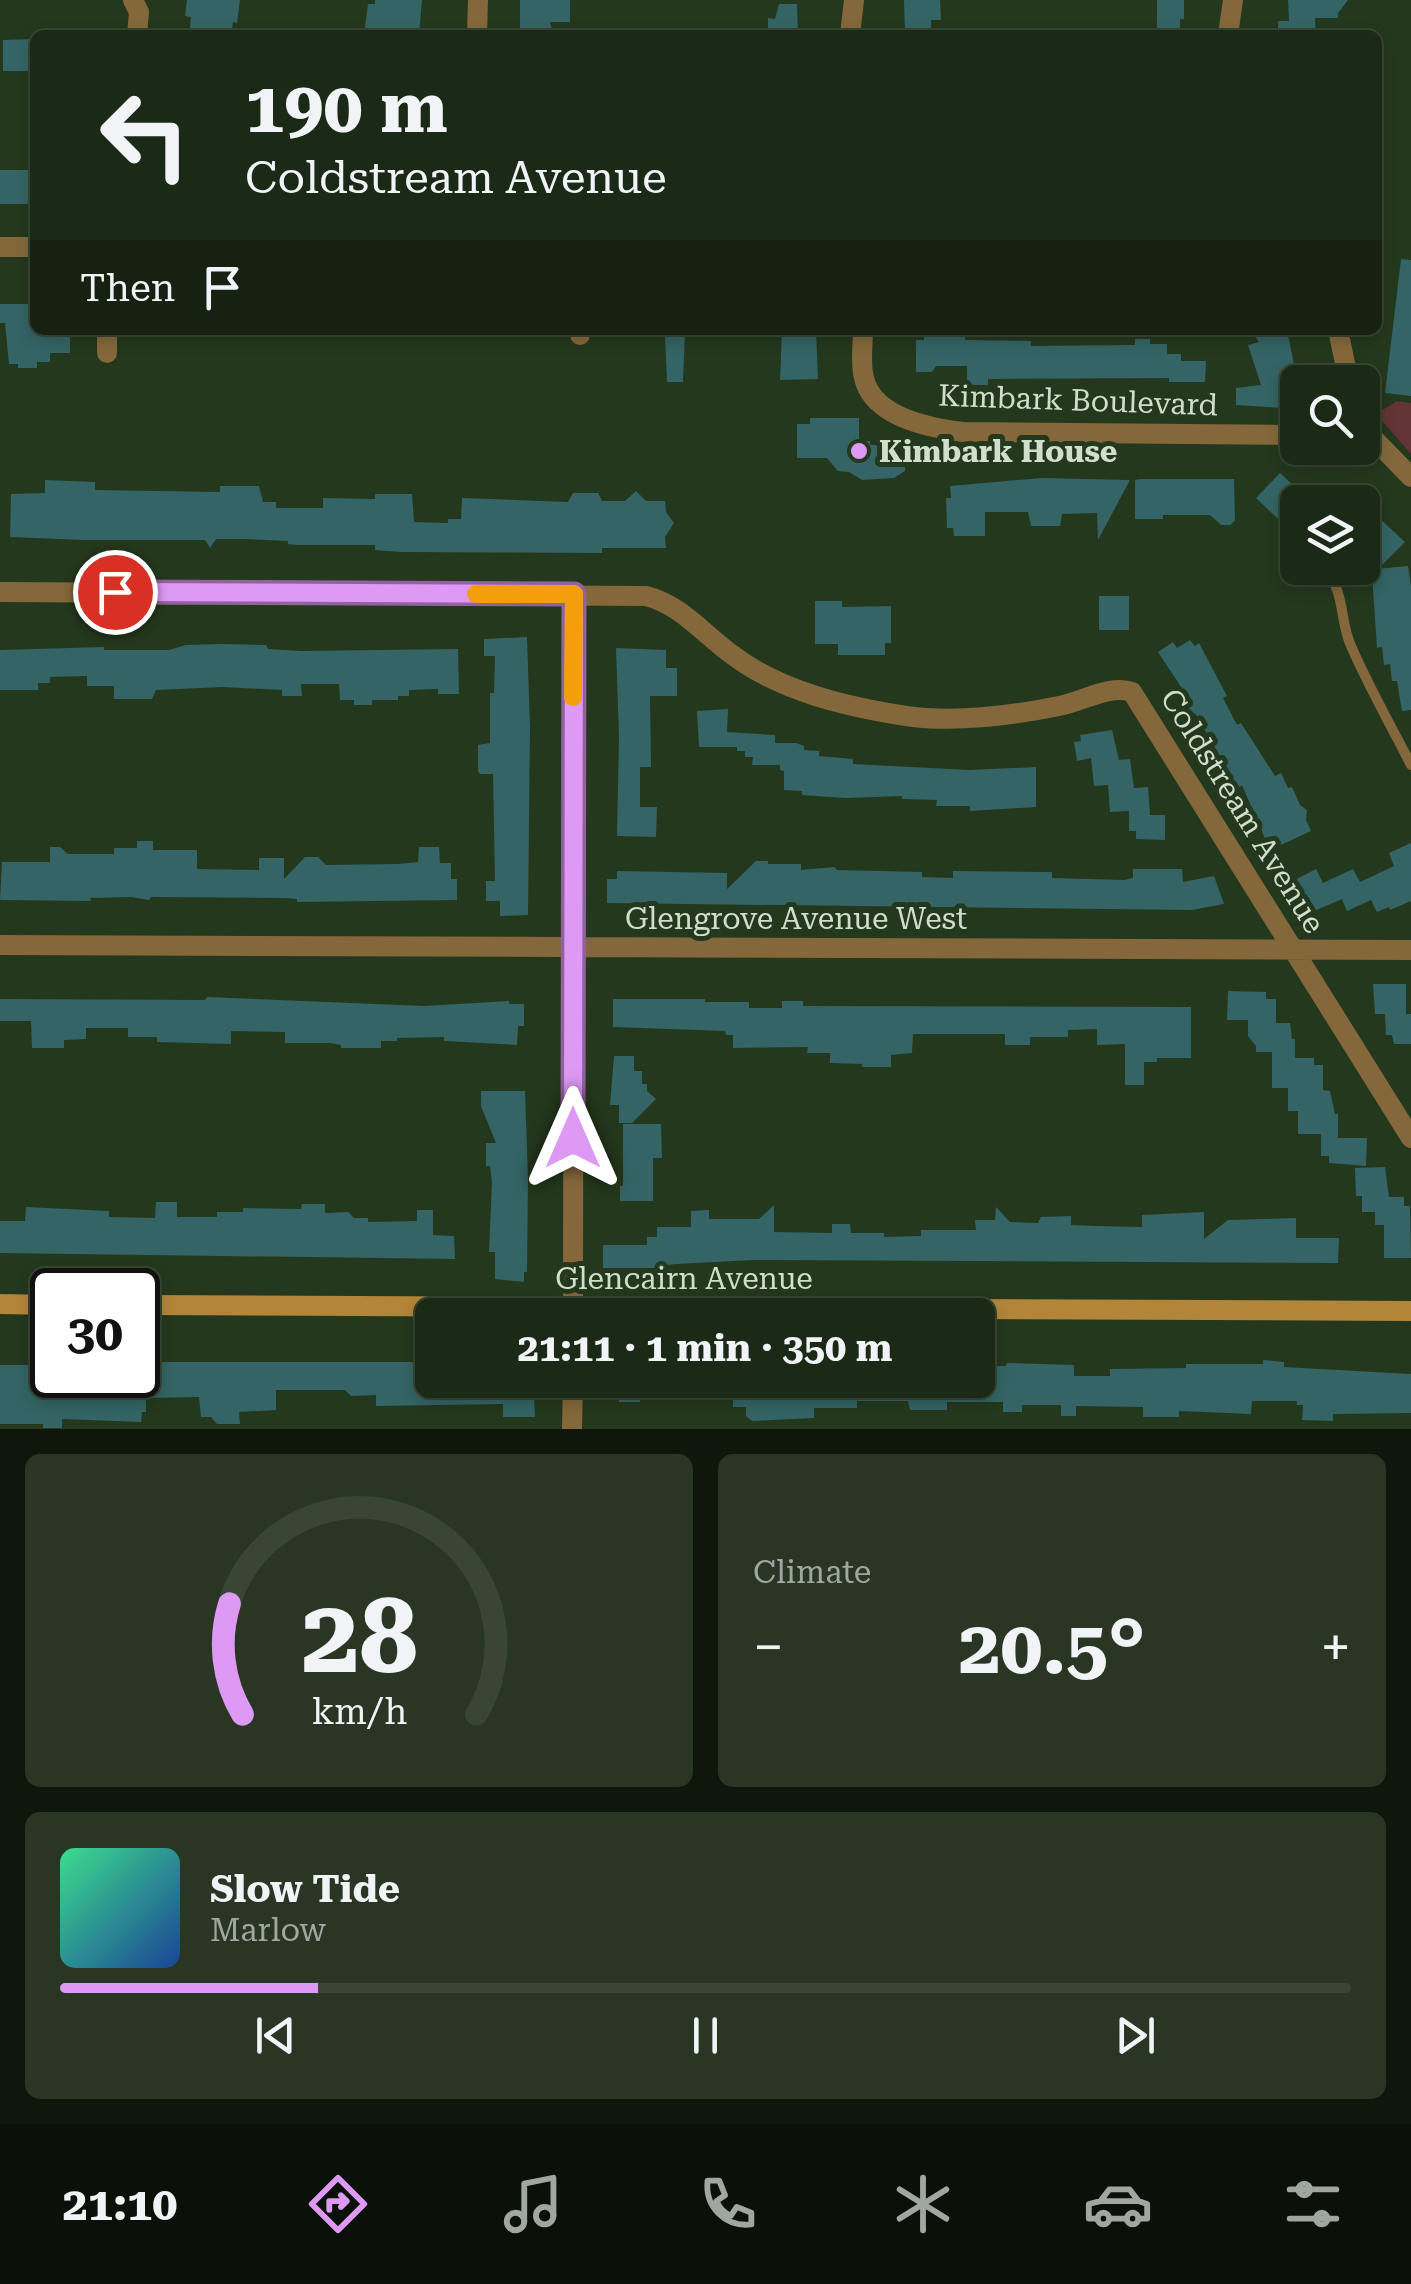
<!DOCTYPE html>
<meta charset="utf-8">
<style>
body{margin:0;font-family:"Roboto Serif",serif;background:#283623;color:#f1f3f6;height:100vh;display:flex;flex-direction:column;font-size:38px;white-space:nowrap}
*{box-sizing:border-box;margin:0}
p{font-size:32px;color:#a0a7a1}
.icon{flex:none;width:55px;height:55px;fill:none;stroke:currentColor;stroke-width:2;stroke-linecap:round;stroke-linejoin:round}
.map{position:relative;height:1429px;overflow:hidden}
.sheet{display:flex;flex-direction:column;gap:25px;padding:25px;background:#0f170c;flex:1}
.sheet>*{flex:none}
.hud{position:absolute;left:30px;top:30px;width:1352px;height:305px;border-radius:15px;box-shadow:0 5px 15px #0003,0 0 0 2px #394635;background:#1b2a16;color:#f1f3f6;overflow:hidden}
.buttons{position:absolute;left:1280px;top:365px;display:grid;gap:20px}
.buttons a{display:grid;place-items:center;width:100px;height:100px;border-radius:15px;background:#1b2a16;box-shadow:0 5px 15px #0003,0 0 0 2px #394635;font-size:50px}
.speed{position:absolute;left:30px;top:1268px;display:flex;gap:20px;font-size:50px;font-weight:700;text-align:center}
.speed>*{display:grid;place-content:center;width:130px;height:130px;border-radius:50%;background:#1b2a16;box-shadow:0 5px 15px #0003,0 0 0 2px #394635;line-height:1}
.speed .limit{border:5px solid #111;border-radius:15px;background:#fff;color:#111}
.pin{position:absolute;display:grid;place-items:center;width:85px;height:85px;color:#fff;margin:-42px;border:5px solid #fff;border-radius:50%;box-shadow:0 2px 10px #0007}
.me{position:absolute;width:110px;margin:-55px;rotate:0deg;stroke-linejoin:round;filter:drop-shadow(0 0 8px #0008)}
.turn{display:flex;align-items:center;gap:35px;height:210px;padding:0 50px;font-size:45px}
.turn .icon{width:130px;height:130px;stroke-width:2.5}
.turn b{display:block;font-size:70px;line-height:85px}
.then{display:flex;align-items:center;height:95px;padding:0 50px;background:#0003;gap:20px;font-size:38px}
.big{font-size:75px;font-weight:700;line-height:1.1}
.sheet .tile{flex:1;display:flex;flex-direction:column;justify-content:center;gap:15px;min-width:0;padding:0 35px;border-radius:15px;background:#283623}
.sheet .dial{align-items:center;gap:0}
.dial svg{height:260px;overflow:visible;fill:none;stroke:#394635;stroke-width:7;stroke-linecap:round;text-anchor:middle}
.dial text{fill:#f1f3f6;stroke:none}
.song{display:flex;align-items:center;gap:30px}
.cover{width:120px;height:120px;border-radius:15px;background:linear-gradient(135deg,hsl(150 70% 55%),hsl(220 70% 35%))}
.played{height:10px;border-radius:5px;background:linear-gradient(90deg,#dd99f3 20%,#394635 20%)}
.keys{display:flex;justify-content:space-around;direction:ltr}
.heat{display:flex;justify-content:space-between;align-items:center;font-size:55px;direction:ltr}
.sheet .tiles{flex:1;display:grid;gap:25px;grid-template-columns:1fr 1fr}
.tile:last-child{grid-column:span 2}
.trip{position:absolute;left:415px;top:1298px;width:580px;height:100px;border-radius:15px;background:#1b2a16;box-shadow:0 5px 15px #0003,0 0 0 2px #394635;font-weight:700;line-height:100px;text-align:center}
.menu{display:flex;height:160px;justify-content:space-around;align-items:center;background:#0b1109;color:#a0a7a1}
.menu .icon{width:70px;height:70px}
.menu .current{color:#dd99f3}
.menu b{font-size:45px;color:#f1f3f6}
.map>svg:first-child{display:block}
.green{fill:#633436}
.building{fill:#346465}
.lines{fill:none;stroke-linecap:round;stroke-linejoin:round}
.lane{stroke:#84683b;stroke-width:10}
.street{stroke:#84683b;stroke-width:20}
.secondary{stroke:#b38538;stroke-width:20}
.route-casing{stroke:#90639e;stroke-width:25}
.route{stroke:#dd99f3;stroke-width:18}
.slow{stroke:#f59e0b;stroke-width:18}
.poi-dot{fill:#dd99f3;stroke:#24381d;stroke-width:4}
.labels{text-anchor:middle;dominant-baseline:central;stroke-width:10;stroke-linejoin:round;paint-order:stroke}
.street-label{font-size:30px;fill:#d2decd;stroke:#24381d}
.poi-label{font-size:30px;font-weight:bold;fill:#d2decd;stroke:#24381d;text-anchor:start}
</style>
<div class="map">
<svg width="1411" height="1429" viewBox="0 0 1411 1429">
<rect width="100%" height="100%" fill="#24381d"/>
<path class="green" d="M 1397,401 L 1411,403 L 1411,454 L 1376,414 Z"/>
<path class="building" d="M 187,0 L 240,0 L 237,23 L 233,22 L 231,35 L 189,35 L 191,17 L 185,16 Z
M 375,0 L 422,0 L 419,35 L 364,35 L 368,4 L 375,4 Z
M 520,0 L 570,0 L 570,22 L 550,22 L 554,35 L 520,35 Z
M 904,0 L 940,0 L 941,20 L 931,20 L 931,35 L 905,35 Z
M 1157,0 L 1184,0 L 1184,19 L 1180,19 L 1180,35 L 1157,35 Z
M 1288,0 L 1348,0 L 1338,13 L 1338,18 L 1315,18 L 1316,35 L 1278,35 L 1278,21 L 1289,21 Z
M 779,4 L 797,4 L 798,35 L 768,35 L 768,18 L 775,19 Z
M 35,39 L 35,71 L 3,71 L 3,40 Z
M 0,170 L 35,170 L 35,204 L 0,204 Z
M 1401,259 L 1411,260 L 1411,396 L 1385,393 Z
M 0,304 L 35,304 L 35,330 L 70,330 L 70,353 L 50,353 L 50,362 L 37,362 L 37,368 L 18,368 L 18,364 L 9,364 L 5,323 L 0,323 Z
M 670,330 L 685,330 L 683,382 L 667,382 L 665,336 L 670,336 Z
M 790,330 L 816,330 L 818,379 L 780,380 L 782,331 Z
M 924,330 L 942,330 L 942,337 L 965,337 L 965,340 L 1031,341 L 1031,346 L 1135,345 L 1135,339 L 1150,339 L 1150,344 L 1167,344 L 1167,354 L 1181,354 L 1181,361 L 1206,361 L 1205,382 L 1169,382 L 1169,378 L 988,379 L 988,385 L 967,385 L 967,366 L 936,366 L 932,372 L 916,372 L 916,340 L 924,340 Z
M 1251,330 L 1287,330 L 1298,384 L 1298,409 L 1236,405 L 1236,388 L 1261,385 L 1248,345 L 1259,342 Z
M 810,418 L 859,418 L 859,441 L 870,441 L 870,445 L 888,445 L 888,454 L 899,455 L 905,460 L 905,471 L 894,478 L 862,480 L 849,472 L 838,471 L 827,458 L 797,458 L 797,424 L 810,424 Z
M 1280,473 L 1311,502 L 1298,502 L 1298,538 L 1256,498 Z
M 1042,478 L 1130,480 L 1098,540 L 1097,513 L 1062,514 L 1060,526 L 1031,526 L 1028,512 L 985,512 L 985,536 L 954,536 L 953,528 L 947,528 L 946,498 L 951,498 L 950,486 Z
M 1141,479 L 1234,479 L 1235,521 L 1230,525 L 1221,525 L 1210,515 L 1163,515 L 1163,519 L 1135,519 L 1135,480 Z
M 45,480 L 95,482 L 95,490 L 220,492 L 220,486 L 259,486 L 263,502 L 276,502 L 276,508 L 323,508 L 323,498 L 375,499 L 375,494 L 412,494 L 414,522 L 448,523 L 448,519 L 461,519 L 462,498 L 568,502 L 573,493 L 598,493 L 602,501 L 625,501 L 636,491 L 646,501 L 665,501 L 666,512 L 674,523 L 665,537 L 666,548 L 602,548 L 602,553 L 401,552 L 375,550 L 375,545 L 297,545 L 288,544 L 288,541 L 245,539 L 216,539 L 210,548 L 205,540 L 83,540 L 10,537 L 11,494 L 45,493 Z
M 1362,502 L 1405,542 L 1381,566 L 1362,549 Z
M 1408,566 L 1411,587 L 1411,710 L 1402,711 L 1397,681 L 1392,681 L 1390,664 L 1384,665 L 1382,647 L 1377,648 L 1372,575 L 1376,569 Z
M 1099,596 L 1129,596 L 1129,630 L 1099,630 Z
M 815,601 L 842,601 L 842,607 L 891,606 L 891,643 L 885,643 L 885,655 L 838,655 L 838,644 L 815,644 Z
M 527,637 L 530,727 L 528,915 L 500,916 L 500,901 L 486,901 L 486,881 L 495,881 L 493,774 L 480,774 L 478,771 L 478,745 L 490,743 L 490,693 L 494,693 L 495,656 L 484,656 L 484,639 Z
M 1190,640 L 1195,646 L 1199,643 L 1227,696 L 1223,698 L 1237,725 L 1241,723 L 1275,776 L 1281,773 L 1288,788 L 1292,787 L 1300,805 L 1307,810 L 1306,820 L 1311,831 L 1270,850 L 1242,785 L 1238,788 L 1195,713 L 1191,716 L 1180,695 L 1185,693 L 1158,652 L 1173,642 L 1177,648 Z
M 220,644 L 266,645 L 268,649 L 301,651 L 458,649 L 459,694 L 438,694 L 438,689 L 409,690 L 409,696 L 398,696 L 398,700 L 372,700 L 372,705 L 354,705 L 354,700 L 340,700 L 339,684 L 301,684 L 302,696 L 282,696 L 282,690 L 222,687 L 156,690 L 152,699 L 114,699 L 114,686 L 87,686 L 87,676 L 50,677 L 50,683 L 38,683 L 38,690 L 0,690 L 0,650 L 104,647 L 104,650 L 169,650 L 186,645 Z
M 616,648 L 666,650 L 666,668 L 677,668 L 677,696 L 650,696 L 651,767 L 640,767 L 640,807 L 657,807 L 656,837 L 617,836 L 619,737 Z
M 728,709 L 727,732 L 775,735 L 775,743 L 796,743 L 804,746 L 804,750 L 819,751 L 819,756 L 853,759 L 853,764 L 969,770 L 1036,767 L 1036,807 L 970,811 L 970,806 L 936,806 L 937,800 L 902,799 L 902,796 L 845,798 L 802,795 L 802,791 L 784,790 L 784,771 L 780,770 L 780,765 L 752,765 L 753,757 L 745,757 L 745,751 L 737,751 L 737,747 L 699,747 L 697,711 Z
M 1112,730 L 1119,760 L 1130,759 L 1134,788 L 1148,787 L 1150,815 L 1165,815 L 1165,840 L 1136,839 L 1136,831 L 1129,831 L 1129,811 L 1110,812 L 1108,785 L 1094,786 L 1091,758 L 1077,761 L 1074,742 L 1081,741 L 1080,735 Z
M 137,841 L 153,841 L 153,850 L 197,850 L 197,869 L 259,870 L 259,858 L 284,858 L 284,879 L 305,857 L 318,857 L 326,865 L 398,864 L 418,862 L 419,847 L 439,847 L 440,863 L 451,863 L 451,879 L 457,879 L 457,900 L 297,902 L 297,899 L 286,898 L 151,897 L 149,900 L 131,897 L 90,898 L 91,901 L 0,900 L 2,862 L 50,862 L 50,847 L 60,847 L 68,854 L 114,854 L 114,848 L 137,848 Z
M 1411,843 L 1411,901 L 1390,910 L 1389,907 L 1377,912 L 1371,900 L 1347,911 L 1342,899 L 1312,912 L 1305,900 L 1301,902 L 1291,882 L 1316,869 L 1323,883 L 1353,869 L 1360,882 L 1394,866 L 1389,853 Z
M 756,861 L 768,861 L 768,864 L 801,864 L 801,870 L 834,867 L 837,870 L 922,872 L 922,877 L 953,878 L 953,871 L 1052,872 L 1052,878 L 1124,880 L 1133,878 L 1133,869 L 1182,869 L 1183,882 L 1214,876 L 1224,904 L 1192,910 L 607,903 L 607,879 L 617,879 L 617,871 L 727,873 L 727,889 Z
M 1373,984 L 1406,984 L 1406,1014 L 1411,1014 L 1411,1044 L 1394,1044 L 1392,1035 L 1386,1035 L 1385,1014 L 1375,1014 Z
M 1228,991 L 1266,992 L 1266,999 L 1276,999 L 1276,1023 L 1290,1023 L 1292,1039 L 1295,1039 L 1295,1058 L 1314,1058 L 1314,1065 L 1323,1065 L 1323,1090 L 1330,1091 L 1335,1114 L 1338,1114 L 1338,1138 L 1367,1138 L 1366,1166 L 1329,1163 L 1329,1156 L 1321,1156 L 1321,1134 L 1298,1134 L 1298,1111 L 1288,1111 L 1288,1088 L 1272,1088 L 1272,1052 L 1256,1052 L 1256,1046 L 1248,1036 L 1248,1020 L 1227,1020 Z
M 207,997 L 424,1006 L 509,1001 L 509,1004 L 524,1004 L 524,1026 L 518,1026 L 517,1045 L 444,1041 L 444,1037 L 397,1038 L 397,1041 L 381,1041 L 381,1048 L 341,1048 L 341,1045 L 330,1043 L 285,1043 L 285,1032 L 231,1031 L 231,1044 L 157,1042 L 157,1037 L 128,1037 L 128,1028 L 86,1028 L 86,1039 L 64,1040 L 64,1048 L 32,1048 L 31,1021 L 0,1021 L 0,999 L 205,1000 Z
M 613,999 L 705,999 L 705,1002 L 749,1002 L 749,1008 L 782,1008 L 782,1001 L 803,1001 L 803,1006 L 1191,1007 L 1191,1058 L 1157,1058 L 1157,1062 L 1144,1062 L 1144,1085 L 1125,1085 L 1125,1044 L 1097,1045 L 1097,1029 L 1068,1030 L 1068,1037 L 1030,1037 L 1030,1045 L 1005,1045 L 1005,1034 L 913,1034 L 912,1053 L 891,1055 L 891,1067 L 862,1067 L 862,1064 L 830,1063 L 830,1053 L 807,1053 L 808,1047 L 733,1048 L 733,1035 L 726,1035 L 725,1031 L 613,1027 Z
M 614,1056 L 634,1056 L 634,1071 L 642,1071 L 642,1084 L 647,1084 L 647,1091 L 656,1099 L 632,1123 L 619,1123 L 619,1105 L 610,1105 Z
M 481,1091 L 525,1091 L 528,1179 L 527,1272 L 524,1272 L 524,1282 L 495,1279 L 495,1252 L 489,1252 L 492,1182 L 490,1166 L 486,1166 L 486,1143 L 496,1143 L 481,1106 Z
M 623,1124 L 661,1124 L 662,1158 L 653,1158 L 653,1201 L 620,1201 L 620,1186 L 623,1186 Z
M 1385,1167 L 1389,1197 L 1404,1197 L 1404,1206 L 1410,1206 L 1411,1258 L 1384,1258 L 1384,1225 L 1375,1225 L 1375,1212 L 1362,1212 L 1362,1196 L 1356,1196 L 1355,1168 Z
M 156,1202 L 177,1202 L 177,1217 L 217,1217 L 217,1212 L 243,1212 L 243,1208 L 301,1209 L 302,1204 L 325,1204 L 325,1213 L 348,1212 L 354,1218 L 368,1218 L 368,1222 L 417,1221 L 417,1210 L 433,1210 L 433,1235 L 454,1236 L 455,1259 L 0,1253 L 0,1221 L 25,1221 L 26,1207 L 109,1211 L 109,1217 L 155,1218 Z
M 774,1205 L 774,1232 L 832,1233 L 832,1224 L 850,1224 L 851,1233 L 884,1233 L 884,1237 L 921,1236 L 921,1230 L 976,1230 L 975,1220 L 995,1220 L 996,1207 L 1010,1222 L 1038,1223 L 1041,1217 L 1071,1216 L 1071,1225 L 1096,1226 L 1142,1227 L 1142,1215 L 1204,1212 L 1204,1239 L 1228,1220 L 1296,1218 L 1296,1238 L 1339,1238 L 1338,1263 L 753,1260 L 677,1264 L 665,1265 L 666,1268 L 603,1268 L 603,1245 L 647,1245 L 647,1237 L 657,1237 L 657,1227 L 691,1227 L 691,1211 L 709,1210 L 709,1219 L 759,1219 Z
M 1263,1360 L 1284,1362 L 1284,1367 L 1411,1374 L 1411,1413 L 1333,1414 L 1333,1421 L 1302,1420 L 1303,1405 L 1297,1405 L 1297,1401 L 1252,1401 L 1251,1414 L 1179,1411 L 1179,1417 L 1143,1417 L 1143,1407 L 1076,1406 L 1076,1416 L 1061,1416 L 1061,1405 L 1022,1405 L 1022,1412 L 1003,1412 L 1003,1402 L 947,1402 L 947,1410 L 910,1410 L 908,1401 L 857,1401 L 857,1408 L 814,1408 L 814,1418 L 752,1421 L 746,1416 L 746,1407 L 733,1407 L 733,1380 L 978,1380 L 978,1366 L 1006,1366 L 1007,1363 L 1074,1365 L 1074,1376 L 1110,1376 L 1110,1369 L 1186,1368 L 1186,1364 L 1263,1364 Z
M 154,1362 L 431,1362 L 432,1380 L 533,1380 L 535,1417 L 503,1417 L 503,1404 L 376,1406 L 376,1395 L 351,1396 L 345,1390 L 276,1390 L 276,1410 L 239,1412 L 240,1424 L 217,1424 L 211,1417 L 201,1417 L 199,1397 L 146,1398 L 146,1412 L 142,1412 L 141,1422 L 62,1419 L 62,1428 L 43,1428 L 43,1424 L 0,1424 L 0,1365 L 52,1365 L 52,1375 L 138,1375 L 138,1363 Z
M 608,1380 L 640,1380 L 640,1402 L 619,1402 L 619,1396 L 608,1396 Z"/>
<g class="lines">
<path class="lane" d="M 1323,568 C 1346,590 1339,620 1351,646 C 1369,687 1391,726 1411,765"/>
<path class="street" d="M 133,0 L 139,12 L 137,35
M 477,35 L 478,0
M 850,35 L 854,0
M 1228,35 L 1233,0
M 0,247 L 35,247
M 107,330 L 107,353
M 863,330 C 863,345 860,363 864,378 C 873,417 930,428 963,432 L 1298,435
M 1338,330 L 1349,382
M 580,335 L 580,330
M 1362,420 L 1369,434 L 1411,477
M 0,592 L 646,596 C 682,605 704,635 734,656 C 782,692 848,707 906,716 C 955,723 1010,716 1059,706 C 1082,702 1110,684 1132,692 L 1411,1138
M 0,945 L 1411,950
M 573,1315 L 574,594
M 572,1429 L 573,1380"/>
<path class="secondary" d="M 0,1304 L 52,1305
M 138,1305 L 1411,1311"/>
</g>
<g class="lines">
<g class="route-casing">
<path id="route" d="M 115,592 L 574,594 L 573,1138"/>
</g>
<use href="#route" class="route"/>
<path class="slow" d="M 476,594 L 574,594 L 573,697"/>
</g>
<circle class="poi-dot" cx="859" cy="451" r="10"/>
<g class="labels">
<g class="street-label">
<text transform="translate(1078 400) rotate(2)">Kimbark Boulevard</text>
<text transform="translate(1243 811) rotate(58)">Coldstream Avenue</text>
<text x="796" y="918">Glengrove Avenue West</text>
<text x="684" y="1278">Glencairn Avenue</text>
</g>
<g class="poi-label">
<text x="879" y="451">Kimbark House</text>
</g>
</g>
</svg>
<div class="buttons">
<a><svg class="icon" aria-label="search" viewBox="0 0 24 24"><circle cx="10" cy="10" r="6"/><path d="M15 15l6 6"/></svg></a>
<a><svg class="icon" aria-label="layers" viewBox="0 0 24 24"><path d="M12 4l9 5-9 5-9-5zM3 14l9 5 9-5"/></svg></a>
</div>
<div class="speed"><div class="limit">30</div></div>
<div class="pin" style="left:115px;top:592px;background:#d93025"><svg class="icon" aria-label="arrive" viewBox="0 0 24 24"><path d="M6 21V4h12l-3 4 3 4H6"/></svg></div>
<svg class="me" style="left:573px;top:1138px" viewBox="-20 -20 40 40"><path d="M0-17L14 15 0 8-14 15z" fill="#dd99f3" stroke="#fff" stroke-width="4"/></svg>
<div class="trip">21:11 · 1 min · 350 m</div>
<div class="hud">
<div class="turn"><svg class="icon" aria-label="left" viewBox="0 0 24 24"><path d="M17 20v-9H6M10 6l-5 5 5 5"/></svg><div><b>190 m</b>Coldstream Avenue</div></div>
<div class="then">Then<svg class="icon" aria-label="arrive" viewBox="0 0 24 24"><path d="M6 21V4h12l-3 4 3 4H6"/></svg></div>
</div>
</div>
<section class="sheet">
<div class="tiles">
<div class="tile dial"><svg viewBox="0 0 100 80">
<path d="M14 69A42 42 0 1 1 86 69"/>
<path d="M14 69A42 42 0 0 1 10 35" stroke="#dd99f3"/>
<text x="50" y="56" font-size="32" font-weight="700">28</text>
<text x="50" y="72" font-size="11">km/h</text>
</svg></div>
<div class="tile"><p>Climate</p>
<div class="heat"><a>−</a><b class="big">20.5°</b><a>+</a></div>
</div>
<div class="tile">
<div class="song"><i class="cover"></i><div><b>Slow Tide</b><p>Marlow</p></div></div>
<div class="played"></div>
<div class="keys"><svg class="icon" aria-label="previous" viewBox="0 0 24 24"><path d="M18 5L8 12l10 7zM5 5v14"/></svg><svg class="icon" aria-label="pause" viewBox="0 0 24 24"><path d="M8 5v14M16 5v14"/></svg><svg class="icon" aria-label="next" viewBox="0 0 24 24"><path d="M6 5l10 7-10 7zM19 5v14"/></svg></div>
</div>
</div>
</section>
<nav class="menu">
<b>21:10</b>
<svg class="icon current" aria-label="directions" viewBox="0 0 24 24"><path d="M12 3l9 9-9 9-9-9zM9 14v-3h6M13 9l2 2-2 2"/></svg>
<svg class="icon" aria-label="music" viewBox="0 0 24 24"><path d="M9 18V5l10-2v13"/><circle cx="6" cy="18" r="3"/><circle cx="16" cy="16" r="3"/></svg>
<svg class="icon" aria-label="phone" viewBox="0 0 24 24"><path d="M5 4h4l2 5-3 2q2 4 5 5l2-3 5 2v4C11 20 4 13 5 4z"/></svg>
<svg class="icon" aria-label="climate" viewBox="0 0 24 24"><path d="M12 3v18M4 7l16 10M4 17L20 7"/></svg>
<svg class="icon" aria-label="car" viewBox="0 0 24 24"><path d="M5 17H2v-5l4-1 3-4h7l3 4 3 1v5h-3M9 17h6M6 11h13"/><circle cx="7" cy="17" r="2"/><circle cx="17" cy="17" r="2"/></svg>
<svg class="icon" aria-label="filters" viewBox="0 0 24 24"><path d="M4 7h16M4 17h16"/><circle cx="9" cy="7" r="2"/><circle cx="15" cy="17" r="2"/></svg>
</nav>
